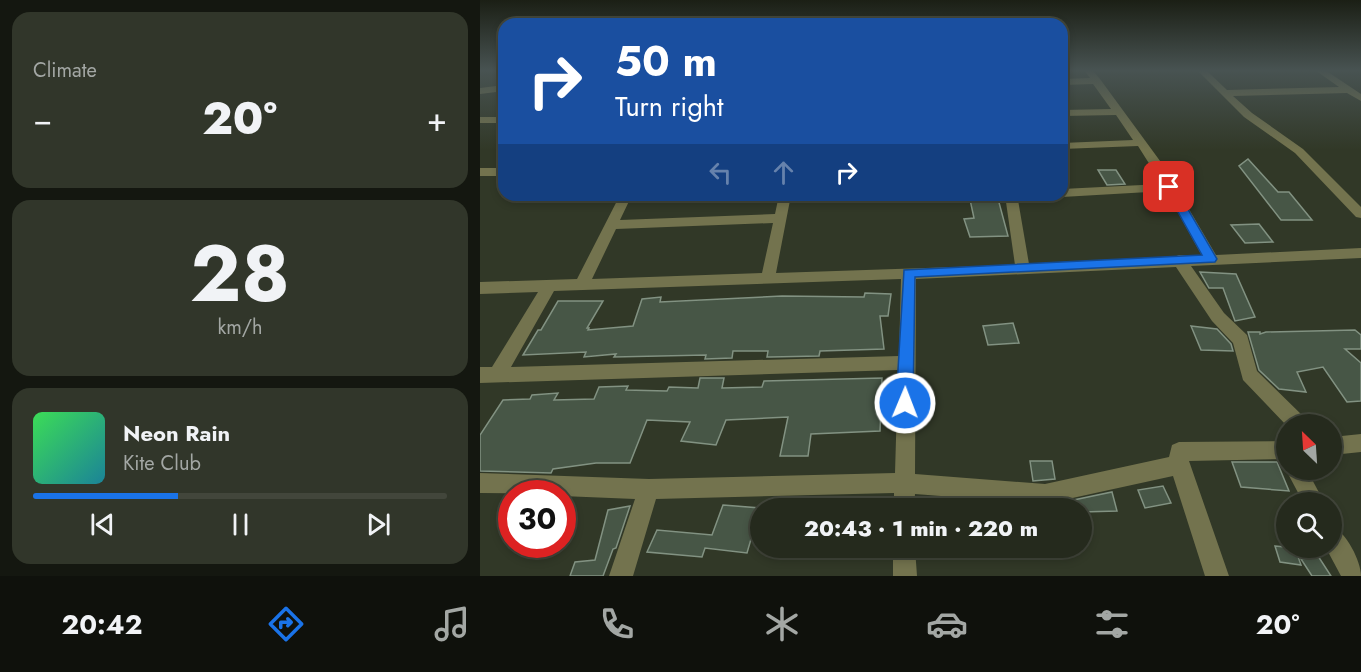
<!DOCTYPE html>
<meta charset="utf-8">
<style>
body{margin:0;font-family:Jost,sans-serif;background:#31362a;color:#f1f3f6;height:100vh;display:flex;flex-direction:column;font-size:22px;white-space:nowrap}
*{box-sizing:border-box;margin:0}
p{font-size:20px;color:#a3a7a4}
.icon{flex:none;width:33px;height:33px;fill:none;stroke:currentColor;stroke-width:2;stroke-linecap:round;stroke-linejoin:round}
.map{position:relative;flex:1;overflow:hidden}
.side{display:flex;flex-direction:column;gap:12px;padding:12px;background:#141710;width:480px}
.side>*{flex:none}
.guide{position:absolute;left:18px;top:18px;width:570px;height:183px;border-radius:18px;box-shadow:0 3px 9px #0003,0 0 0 2px #42463b;background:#1a4fa0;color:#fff;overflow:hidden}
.needle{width:39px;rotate:335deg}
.controls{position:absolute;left:796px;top:414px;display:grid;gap:12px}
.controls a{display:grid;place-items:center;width:66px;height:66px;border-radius:50%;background:#252a1d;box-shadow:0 3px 9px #0003,0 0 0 2px #42463b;font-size:30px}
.speed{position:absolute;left:18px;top:480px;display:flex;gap:12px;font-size:30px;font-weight:700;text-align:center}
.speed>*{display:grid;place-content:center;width:78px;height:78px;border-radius:50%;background:#252a1d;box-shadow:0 3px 9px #0003,0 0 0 2px #42463b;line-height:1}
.speed .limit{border:9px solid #d22;background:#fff;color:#111}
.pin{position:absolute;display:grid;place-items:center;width:51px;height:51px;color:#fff;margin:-26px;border-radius:12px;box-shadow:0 3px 9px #0006}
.me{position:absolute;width:66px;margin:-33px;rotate:1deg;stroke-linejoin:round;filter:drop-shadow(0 0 4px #0008)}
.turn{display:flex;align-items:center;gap:21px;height:126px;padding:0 18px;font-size:27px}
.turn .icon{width:78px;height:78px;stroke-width:2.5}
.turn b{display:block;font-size:42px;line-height:51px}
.lanes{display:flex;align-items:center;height:57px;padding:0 18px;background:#0003;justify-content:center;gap:30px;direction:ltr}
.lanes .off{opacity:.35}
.big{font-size:45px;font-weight:800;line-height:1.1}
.side .widget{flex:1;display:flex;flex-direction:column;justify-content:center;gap:9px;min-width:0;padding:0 21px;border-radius:18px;background:#31362a}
.side .dial{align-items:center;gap:0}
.dial b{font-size:78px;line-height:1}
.song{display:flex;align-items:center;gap:18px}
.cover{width:72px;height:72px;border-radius:9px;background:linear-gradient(135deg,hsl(130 70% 55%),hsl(190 70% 35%))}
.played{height:6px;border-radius:3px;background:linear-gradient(90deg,#1a73e8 35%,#42463b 35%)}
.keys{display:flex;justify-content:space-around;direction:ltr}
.heat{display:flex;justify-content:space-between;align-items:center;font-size:33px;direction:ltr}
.trip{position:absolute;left:270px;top:498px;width:342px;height:60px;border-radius:30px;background:#252a1d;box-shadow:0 3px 9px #0003,0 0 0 2px #42463b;font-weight:800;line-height:60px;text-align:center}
.tab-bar{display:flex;height:96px;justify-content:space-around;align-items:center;background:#0f110c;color:#a3a7a4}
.tab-bar .icon{width:42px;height:42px}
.tab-bar .active{color:#1a73e8}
.tab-bar b{font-size:27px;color:#f1f3f6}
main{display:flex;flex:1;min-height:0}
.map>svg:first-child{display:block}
.building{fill:#475646;stroke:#829282;stroke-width:1.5}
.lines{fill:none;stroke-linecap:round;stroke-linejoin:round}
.street{fill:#73734e;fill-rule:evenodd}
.route{fill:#1a73e8;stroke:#114b97;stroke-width:1.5}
</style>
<main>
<section class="side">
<div class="widget"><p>Climate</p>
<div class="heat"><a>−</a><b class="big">20°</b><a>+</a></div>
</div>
<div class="widget dial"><b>28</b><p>km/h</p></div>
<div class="widget">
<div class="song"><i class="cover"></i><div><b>Neon Rain</b><p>Kite Club</p></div></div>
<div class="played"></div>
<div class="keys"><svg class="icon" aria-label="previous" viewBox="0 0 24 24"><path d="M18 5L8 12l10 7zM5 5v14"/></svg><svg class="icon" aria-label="pause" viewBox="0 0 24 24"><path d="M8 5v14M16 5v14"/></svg><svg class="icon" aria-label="next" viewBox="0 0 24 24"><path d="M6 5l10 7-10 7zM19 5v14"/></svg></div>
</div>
</section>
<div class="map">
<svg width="881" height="576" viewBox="0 0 881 576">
<rect width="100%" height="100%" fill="#313827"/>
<path class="building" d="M 768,159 L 798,192 L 809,192 L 832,220 L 801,220 L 759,166 Z
M 618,170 L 636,170 L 645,184 L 627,185 Z
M 489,195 L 517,195 L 528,236 L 490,237 L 484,219 L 494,218 Z
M 779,224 L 793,242 L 765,243 L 751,225 Z
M 720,272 L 756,274 L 775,317 L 755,321 L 743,288 L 729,288 Z
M 385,293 L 411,294 L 408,316 L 400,316 L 404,349 L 340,351 L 339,356 L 290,357 L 287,357 L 288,351 L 253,351 L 252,358 L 225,359 L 226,355 L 134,357 L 136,354 L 104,357 L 106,352 L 43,355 L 58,330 L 61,330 L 78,301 L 123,301 L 107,328 L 109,328 L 108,330 L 153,326 L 162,299 L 181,297 L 180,302 L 302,296 L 384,297 Z
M 533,323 L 539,343 L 508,345 L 503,326 Z
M 711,326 L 737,329 L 751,344 L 753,351 L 721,350 Z
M 875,330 L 881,335 L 881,349 L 865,349 L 881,363 L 881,401 L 867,402 L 843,367 L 817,372 L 826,392 L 799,389 L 779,370 L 768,332 L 780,332 L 780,334 L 786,332 Z
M 220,378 L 244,378 L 242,388 L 282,387 L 284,381 L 402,378 L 400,431 L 331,434 L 328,456 L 300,456 L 308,417 L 246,420 L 236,445 L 201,441 L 210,422 L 167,420 L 150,463 L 116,463 L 73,469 L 71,473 L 0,471 L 0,435 L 23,400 L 50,399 L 52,395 L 78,393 L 74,400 L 114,399 L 119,387 L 148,386 L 146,390 L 187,391 L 189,387 L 218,388 Z
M 550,461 L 572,461 L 575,479 L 553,481 Z
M 752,462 L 797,462 L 809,491 L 761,487 Z
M 683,486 L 691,503 L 665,508 L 658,490 Z
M 632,492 L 637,511 L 602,512 L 602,508 L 558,508 L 557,506 L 565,506 Z
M 243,505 L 280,508 L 267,553 L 225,548 L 222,557 L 167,552 L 177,530 L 232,535 Z
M 150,506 L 136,548 L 133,549 L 123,576 L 90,576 L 95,562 L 115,560 L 128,510 Z
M 795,546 L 815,548 L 821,565 L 800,562 Z
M 838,556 L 851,576 L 832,576 L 821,559 Z"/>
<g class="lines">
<path class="street" d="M 604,70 L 612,70 L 620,79 L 683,165 L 736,255 L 881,248 L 881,258 L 711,266 L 744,313 L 767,335 L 777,371 L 825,418 L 827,424 L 807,426 L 763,380 L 753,343 L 732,321 L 696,267 L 436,279 L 435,474 L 565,484 L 689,457 L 692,445 L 699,442 L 807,441 L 807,459 L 709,461 L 749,576 L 725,576 L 693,476 L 565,504 L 435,494 L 434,508 L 414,508 L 414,493 L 176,499 L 153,576 L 129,576 L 155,499 L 82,496 L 82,494 L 0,493 L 0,473 L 169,479 L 415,473 L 418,370 L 0,383 L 0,367 L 12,367 L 58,292 L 0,294 L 0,282 L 97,279 L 140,195 L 152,195 L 140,220 L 295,214 L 299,195 L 311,195 L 296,273 L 535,265 L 525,195 L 560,195 L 554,199 L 538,200 L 549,264 L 694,257 L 699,255 L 722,256 L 686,191 L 582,197 L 577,195 L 582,195 L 582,189 L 682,184 L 658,146 L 582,149 L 582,143 L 653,140 L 636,115 L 582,116 L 582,110 L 631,109 L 613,84 L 582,85 L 582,79 L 610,78 ZM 293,223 L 282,273 L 112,279 L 136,229 ZM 421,279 L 419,356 L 31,367 L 74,291 Z
M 717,70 L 726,70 L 747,90 L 859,87 L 835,70 L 845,70 L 881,94 L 881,101 L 867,93 L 753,96 L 772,113 L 823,149 L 881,207 L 881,218 L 876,217 L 815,153 L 764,117 Z
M 24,85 L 24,91 L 0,94 L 0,88 Z
M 0,117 L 24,117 L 24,123 L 0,123 Z
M 0,168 L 24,168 L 24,176 L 0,176 Z
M 881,434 L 881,452 L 852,455 L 852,437 Z
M 807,467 L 807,470 L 827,470 L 844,502 L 823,502 L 806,470 Z
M 852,526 C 866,532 881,561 881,576 L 861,576 L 846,548 L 852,548 Z
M 413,548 L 435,548 L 437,576 L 413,576 Z"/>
</g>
<linearGradient id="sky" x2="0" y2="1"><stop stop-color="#1b1f15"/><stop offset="0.47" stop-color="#485352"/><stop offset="1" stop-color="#485352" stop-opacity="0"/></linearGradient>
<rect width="881" height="150" fill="url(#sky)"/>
<path class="route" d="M 689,184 L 695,187 L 737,259 L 735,262 L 435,277 L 433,403 L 431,409 L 425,411 L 419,409 L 416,403 L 424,270 L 722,255 L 684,187 Z"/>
</svg>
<div class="controls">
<a><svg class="needle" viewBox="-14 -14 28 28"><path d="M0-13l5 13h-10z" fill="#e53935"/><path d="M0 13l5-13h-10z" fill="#a3a7a4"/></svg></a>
<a><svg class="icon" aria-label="search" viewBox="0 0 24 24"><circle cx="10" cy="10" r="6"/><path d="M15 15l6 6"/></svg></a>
</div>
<div class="speed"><div class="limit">30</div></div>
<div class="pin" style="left:689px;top:187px;background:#d93025"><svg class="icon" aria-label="arrive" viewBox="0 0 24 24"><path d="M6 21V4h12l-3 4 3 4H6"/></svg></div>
<svg class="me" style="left:425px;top:403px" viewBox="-20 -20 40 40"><circle r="17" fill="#1a73e8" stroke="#fff" stroke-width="3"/><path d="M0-11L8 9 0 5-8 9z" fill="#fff"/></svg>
<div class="trip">20:43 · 1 min · 220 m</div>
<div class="guide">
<div class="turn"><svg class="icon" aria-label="right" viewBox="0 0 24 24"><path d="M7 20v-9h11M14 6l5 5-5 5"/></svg><div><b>50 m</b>Turn right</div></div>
<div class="lanes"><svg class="icon off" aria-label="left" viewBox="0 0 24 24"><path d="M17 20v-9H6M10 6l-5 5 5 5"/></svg><svg class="icon off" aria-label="ahead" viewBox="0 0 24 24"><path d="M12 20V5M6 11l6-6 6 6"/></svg><svg class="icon" aria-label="right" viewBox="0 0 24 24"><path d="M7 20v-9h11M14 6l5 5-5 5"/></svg></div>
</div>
</div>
</main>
<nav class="tab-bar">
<b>20:42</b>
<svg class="icon active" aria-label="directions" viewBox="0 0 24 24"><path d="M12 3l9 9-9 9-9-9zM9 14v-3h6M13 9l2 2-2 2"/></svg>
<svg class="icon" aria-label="music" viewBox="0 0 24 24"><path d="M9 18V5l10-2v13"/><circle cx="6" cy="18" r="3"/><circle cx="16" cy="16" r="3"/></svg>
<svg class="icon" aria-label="phone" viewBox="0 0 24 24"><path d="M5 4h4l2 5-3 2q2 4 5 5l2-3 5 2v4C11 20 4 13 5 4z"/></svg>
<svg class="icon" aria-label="climate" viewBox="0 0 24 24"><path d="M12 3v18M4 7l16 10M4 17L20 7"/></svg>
<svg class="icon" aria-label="car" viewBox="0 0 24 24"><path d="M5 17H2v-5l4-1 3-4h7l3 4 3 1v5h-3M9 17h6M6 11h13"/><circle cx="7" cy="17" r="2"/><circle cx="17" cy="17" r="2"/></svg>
<svg class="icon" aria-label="filters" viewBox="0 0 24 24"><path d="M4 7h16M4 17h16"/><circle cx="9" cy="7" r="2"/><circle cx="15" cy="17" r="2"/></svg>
<b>20°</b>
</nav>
